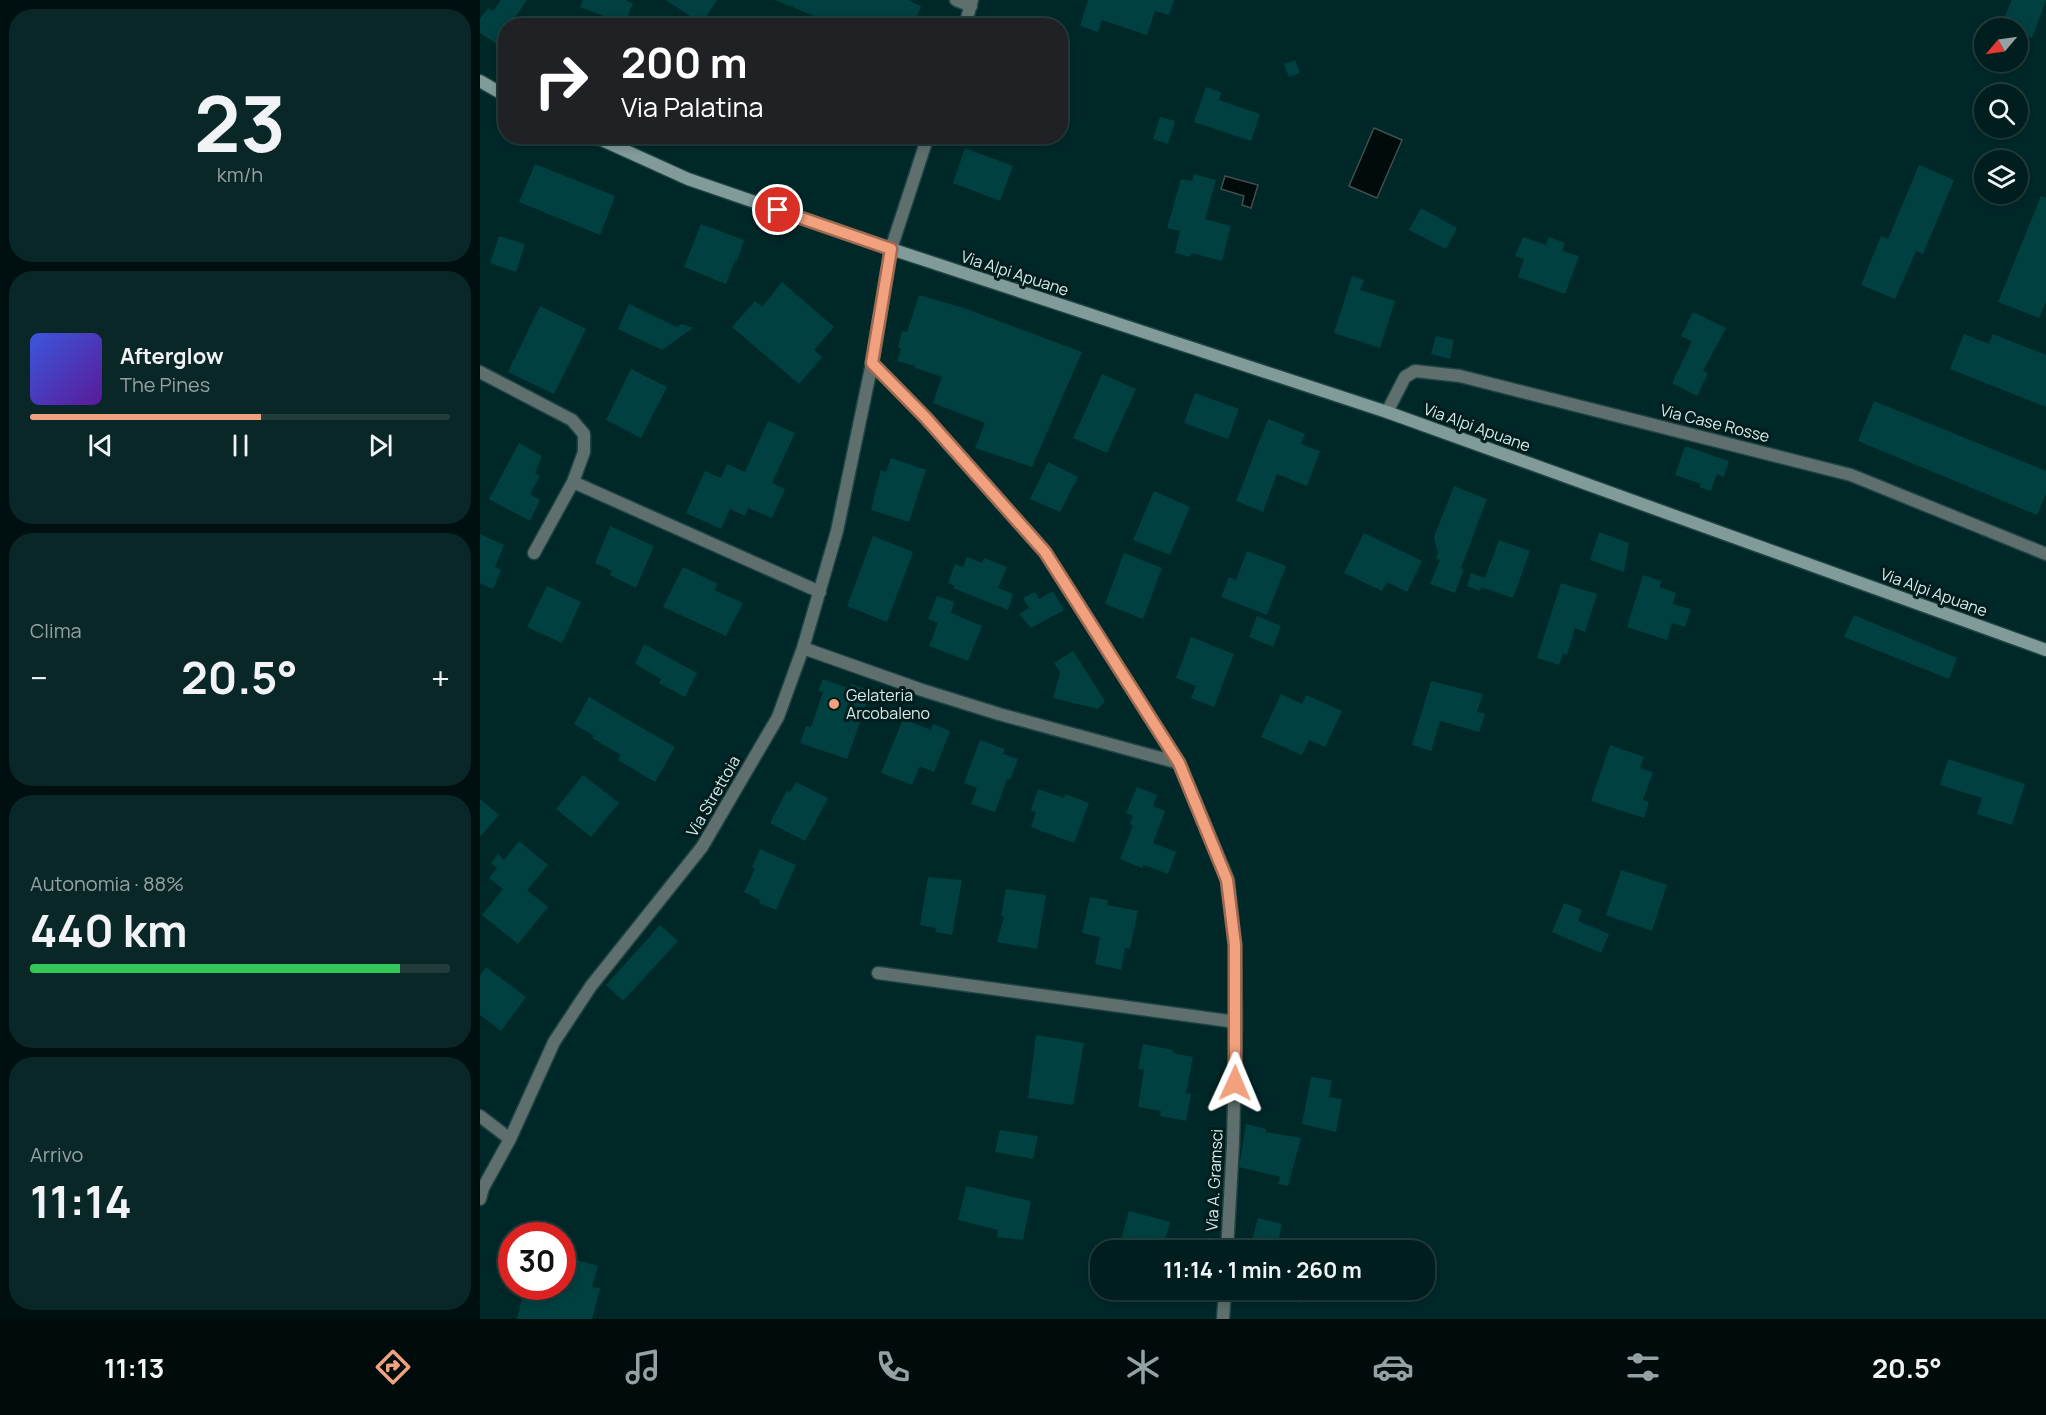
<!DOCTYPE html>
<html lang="it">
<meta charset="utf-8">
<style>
body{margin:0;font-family:Manrope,sans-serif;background:#0a2727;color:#f1f3f6;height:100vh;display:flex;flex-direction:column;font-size:22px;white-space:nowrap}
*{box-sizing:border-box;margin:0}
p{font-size:20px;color:#95a2a4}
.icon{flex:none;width:33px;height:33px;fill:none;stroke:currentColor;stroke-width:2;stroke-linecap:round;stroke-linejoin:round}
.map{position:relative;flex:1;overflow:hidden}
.side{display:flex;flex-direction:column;gap:9px;padding:9px;background:#001010;width:480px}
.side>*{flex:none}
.top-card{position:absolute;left:18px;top:18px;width:570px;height:126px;border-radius:24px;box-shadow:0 3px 9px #0003,0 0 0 2px #223c3c;background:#202124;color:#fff;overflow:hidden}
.needle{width:39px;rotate:241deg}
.fabs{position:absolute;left:1494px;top:18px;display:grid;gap:12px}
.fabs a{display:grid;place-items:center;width:54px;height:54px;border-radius:50%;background:#001e1e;box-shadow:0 3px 9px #0003,0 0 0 2px #223c3c;font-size:30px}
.speed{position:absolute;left:18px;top:1222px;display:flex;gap:12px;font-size:30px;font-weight:700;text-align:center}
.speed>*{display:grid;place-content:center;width:78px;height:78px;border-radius:50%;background:#001e1e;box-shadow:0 3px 9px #0003,0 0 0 2px #223c3c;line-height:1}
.speed .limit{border:9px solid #d22;background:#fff;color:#111}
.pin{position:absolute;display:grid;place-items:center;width:51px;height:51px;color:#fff;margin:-26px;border:3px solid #fff;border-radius:50%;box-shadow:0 2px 6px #0007}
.me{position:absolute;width:66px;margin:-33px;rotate:1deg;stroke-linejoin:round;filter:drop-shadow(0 0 4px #0008)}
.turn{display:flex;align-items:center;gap:21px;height:126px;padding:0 24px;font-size:27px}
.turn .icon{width:78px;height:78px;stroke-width:2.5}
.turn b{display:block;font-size:42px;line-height:51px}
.big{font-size:45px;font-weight:700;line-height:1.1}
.side .tile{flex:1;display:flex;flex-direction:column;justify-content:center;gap:9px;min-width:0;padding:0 21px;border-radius:24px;background:#0a2727}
.side .dial{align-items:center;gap:0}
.dial b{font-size:78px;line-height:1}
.song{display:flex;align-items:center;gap:18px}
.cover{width:72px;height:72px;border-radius:9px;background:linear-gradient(135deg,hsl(230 70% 55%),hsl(270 70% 35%))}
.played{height:6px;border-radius:3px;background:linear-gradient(90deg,#f1a17d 55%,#223c3c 55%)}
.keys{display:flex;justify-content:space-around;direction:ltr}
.heat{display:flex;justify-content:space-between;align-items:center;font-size:33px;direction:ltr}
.charge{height:9px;border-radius:4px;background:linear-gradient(90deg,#34c759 88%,#223c3c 0)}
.trip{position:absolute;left:610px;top:1240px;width:345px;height:60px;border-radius:24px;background:#001e1e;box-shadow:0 3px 9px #0003,0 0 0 2px #223c3c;font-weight:700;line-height:60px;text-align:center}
.tab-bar{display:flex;height:96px;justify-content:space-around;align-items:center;background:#000c0c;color:#95a2a4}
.tab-bar .icon{width:42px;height:42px}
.tab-bar .selected{color:#f1a17d}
.tab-bar b{font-size:27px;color:#f1f3f6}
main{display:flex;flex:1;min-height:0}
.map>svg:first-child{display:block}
.water{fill:#000b0b;stroke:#404e4e;stroke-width:1.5}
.building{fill:#014040}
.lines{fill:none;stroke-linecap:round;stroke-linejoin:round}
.street-casing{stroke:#1e4343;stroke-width:15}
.secondary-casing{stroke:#1e4343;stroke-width:15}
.street{stroke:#5e6f6e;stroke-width:12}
.secondary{stroke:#809b9a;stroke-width:12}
.route-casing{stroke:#9d6951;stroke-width:15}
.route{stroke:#f1a17d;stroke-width:10}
.poi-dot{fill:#f1a17d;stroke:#011d1d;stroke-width:2}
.labels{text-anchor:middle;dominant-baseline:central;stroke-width:6;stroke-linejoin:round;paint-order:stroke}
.street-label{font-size:16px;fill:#d7ebeb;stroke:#011d1d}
.poi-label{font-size:16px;fill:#d7ebeb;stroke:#011d1d;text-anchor:start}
</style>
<main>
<section class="side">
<div class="tile dial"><b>23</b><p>km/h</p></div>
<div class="tile">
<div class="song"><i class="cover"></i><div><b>Afterglow</b><p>The Pines</p></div></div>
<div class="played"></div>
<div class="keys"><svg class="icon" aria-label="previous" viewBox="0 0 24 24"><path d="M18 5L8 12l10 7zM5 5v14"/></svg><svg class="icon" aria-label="pause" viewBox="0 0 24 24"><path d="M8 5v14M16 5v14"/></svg><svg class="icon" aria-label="next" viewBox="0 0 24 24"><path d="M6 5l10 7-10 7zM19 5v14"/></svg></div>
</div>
<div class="tile"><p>Clima</p>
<div class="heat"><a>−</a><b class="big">20.5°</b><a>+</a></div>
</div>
<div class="tile"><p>Autonomia · 88%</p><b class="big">440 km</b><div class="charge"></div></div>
<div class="tile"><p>Arrivo</p><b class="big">11:14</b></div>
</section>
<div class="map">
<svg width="1566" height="1319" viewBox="0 0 1566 1319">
<rect width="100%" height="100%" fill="#002828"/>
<path class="water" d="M 894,128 L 922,140 L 897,198 L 869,186 Z
M 745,176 L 778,185 L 771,208 L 762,205 L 764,196 L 741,189 Z"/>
<path class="building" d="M 21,0 L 47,0 L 29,26 L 26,26 L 26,31 L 17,44 L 0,33 L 0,19 L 8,8 L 13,11 Z
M 103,0 L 145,0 L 153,3 L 145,24 L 100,7 Z
M 185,0 L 237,0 L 222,23 Z
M 295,0 L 428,0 L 441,6 L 433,26 L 359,26 Z
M 608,0 L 694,0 L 689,15 L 675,11 L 667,35 L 622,20 L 618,32 L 600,26 Z
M 1532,0 L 1566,0 L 1552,38 L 1538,33 L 1538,28 L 1520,27 Z
M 190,19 L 201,26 L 186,26 Z
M 815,60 L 820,73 L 809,77 L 804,64 Z
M 726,87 L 741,92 L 739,100 L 780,114 L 771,141 L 714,122 Z
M 680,117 L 695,121 L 688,144 L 673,139 Z
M 485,148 L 533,166 L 520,201 L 473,183 Z
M 55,164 L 135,196 L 120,235 L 39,202 Z
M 1439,165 L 1474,180 L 1443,254 L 1436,251 L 1415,299 L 1381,285 L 1401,236 L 1408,239 Z
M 714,174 L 736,180 L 725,219 L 751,226 L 742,261 L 712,253 L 710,257 L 695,253 L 700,231 L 687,228 L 701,179 L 712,181 Z
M 1561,196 L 1566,198 L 1566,302 L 1559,318 L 1518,302 Z
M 941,208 L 977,228 L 966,249 L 929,230 Z
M 221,224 L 264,240 L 257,261 L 255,260 L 246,284 L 204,267 Z
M 19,236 L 45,244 L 36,272 L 10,263 Z
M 1043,237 L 1066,245 L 1069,237 L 1085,243 L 1082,251 L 1099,256 L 1085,294 L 1038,277 L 1044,259 L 1035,256 Z
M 872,276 L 884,280 L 880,290 L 915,301 L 900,348 L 854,333 Z
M 302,282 L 354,327 L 334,350 L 342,357 L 319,384 L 252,327 L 275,301 L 282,307 Z
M 439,295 L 484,308 L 602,352 L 552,467 L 495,448 L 505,423 L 453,403 L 462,377 L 435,368 L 435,366 L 417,361 L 421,349 L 418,347 L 422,331 L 427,332 Z
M 149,304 L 197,327 L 202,324 L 213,328 L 182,350 L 138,329 Z
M 60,306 L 106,329 L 74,394 L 28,372 Z
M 1213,312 L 1246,328 L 1223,371 L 1228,373 L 1217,396 L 1192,383 L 1212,341 L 1201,336 Z
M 1484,334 L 1509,344 L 1513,334 L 1566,355 L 1566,407 L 1470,369 Z
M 956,336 L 974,340 L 970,359 L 951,354 Z
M 151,369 L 187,387 L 161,438 L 126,420 Z
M 622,374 L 656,389 L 627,453 L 593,438 Z
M 715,393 L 759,409 L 748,439 L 704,423 Z
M 1394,401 L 1566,471 L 1566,494 L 1557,515 L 1378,441 Z
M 788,419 L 825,434 L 821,444 L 840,451 L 827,486 L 797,474 L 783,512 L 756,501 Z
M 288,421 L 315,433 L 292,483 L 305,489 L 292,518 L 268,508 L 265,516 L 250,509 L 241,529 L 206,513 L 225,471 L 241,478 L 247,464 L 265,472 Z
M 39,443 L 62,456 L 55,473 L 60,476 L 50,494 L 60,500 L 50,521 L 9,499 Z
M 1205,446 L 1249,461 L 1244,477 L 1237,474 L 1231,491 L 1219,487 L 1221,484 L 1195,475 Z
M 411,458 L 446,470 L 429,522 L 391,510 L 401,470 L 406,472 Z
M 568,462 L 598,477 L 580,512 L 550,499 Z
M 974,486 L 1007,499 L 981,568 L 984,569 L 975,593 L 950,584 L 960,560 L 956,559 L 958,553 L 954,537 Z
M 674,491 L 710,507 L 690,555 L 653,540 Z
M 130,526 L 174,546 L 156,588 L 130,575 L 132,571 L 115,563 Z
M 1119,532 L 1149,543 L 1144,572 L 1110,560 Z
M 884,533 L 942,561 L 927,592 L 907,582 L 902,591 L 864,573 Z
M 0,534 L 24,545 L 15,567 L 21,570 L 13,589 L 0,583 Z
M 393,536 L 433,552 L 407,622 L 367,606 Z
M 1019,540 L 1050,551 L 1033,598 L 1001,587 L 1000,591 L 987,586 L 991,573 L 1005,578 Z
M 767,551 L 806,566 L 787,615 L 741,597 L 749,577 L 756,580 Z
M 644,553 L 682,568 L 663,619 L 625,604 Z
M 487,557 L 502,563 L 504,558 L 527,567 L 518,588 L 533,594 L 528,610 L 473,588 L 475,586 L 468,583 L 475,564 L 483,567 Z
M 203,567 L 238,584 L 234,590 L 263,603 L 246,636 L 183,607 Z
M 1163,575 L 1182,581 L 1179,587 L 1196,593 L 1193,604 L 1211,609 L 1205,627 L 1192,623 L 1187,640 L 1147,627 Z
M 1081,583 L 1117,594 L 1105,632 L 1095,628 L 1087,655 L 1083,654 L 1079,665 L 1057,658 Z
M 67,586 L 101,602 L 82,643 L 47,627 Z
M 573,591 L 584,610 L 551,628 L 539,614 L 549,608 L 543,598 L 555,592 L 559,599 Z
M 457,596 L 474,602 L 471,613 L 502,626 L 488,661 L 449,646 L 458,623 L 448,619 Z
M 1374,615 L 1477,658 L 1469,679 L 1364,637 Z
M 777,616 L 801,626 L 793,647 L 769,637 Z
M 711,637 L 754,654 L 734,707 L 711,698 L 716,686 L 696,678 Z
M 164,644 L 217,673 L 205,697 L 179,683 L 181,679 L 155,664 Z
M 593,651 L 625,701 L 618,709 L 573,698 L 580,672 L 574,663 Z
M 343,679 L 370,689 L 371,684 L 391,691 L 367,759 L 320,743 L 326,726 L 331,727 L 343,692 L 338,691 Z
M 951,681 L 1003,694 L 997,712 L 1005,714 L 999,732 L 960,721 L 951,751 L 932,745 Z
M 801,694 L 822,704 L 826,695 L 862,711 L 845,747 L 829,740 L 822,755 L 781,737 Z
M 109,697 L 195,747 L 175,782 L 138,760 L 141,755 L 112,738 L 114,736 L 94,724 Z
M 423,719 L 451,730 L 453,724 L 470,731 L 454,772 L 440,766 L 432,785 L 401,773 Z
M 500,740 L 525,749 L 523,754 L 538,759 L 530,780 L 527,779 L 515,812 L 491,804 L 497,788 L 484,783 Z
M 1130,745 L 1164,757 L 1160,768 L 1173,772 L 1163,800 L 1169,802 L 1164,818 L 1111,801 Z
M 1468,759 L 1545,784 L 1532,825 L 1497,814 L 1502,798 L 1460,785 Z
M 103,775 L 139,803 L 111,837 L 76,809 Z
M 316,782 L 348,798 L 325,841 L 290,823 L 307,790 L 310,792 Z
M 657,787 L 677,795 L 673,806 L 685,811 L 673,843 L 696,852 L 688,874 L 664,865 L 662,868 L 640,859 L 653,826 L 650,824 L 653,816 L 646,813 Z
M 558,789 L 584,798 L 585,794 L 609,803 L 594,843 L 551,827 L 556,812 L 551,810 Z
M 0,799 L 19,815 L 0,837 Z
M 39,841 L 68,865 L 47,890 L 68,907 L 38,944 L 2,915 L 23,889 L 9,878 L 17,868 L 11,863 L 18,854 L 24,860 Z
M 280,849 L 316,865 L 296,910 L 279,903 L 280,900 L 264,892 L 275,869 L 272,867 Z
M 1141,870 L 1187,885 L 1172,931 L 1126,915 Z
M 448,877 L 482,880 L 472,935 L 455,932 L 456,928 L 440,925 Z
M 526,889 L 566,895 L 557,949 L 517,942 L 524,917 L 521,916 Z
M 610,897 L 628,900 L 627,905 L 658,911 L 650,949 L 645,948 L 641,970 L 615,964 L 620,937 L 602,933 Z
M 1084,903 L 1102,910 L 1098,921 L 1129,934 L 1121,953 L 1072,932 Z
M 180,925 L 198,941 L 143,1001 L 126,985 Z
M 6,967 L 46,997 L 21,1031 L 0,1015 L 0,975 Z
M 556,1035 L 604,1043 L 593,1105 L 548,1098 Z
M 663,1044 L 693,1050 L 693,1053 L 713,1057 L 706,1093 L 711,1094 L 706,1121 L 680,1116 L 681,1111 L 658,1107 L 664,1070 L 658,1069 Z
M 831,1077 L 852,1080 L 849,1097 L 862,1099 L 856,1132 L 822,1124 Z
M 766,1124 L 786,1129 L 786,1132 L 821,1138 L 808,1186 L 798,1184 L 800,1177 L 759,1167 Z
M 520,1130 L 558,1136 L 553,1159 L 515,1152 Z
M 486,1186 L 551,1201 L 543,1240 L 517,1237 L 518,1230 L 478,1220 Z
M 649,1211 L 690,1222 L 685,1240 L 698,1244 L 696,1251 L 638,1251 Z
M 778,1218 L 802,1224 L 796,1251 L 769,1251 Z
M 82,1256 L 118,1266 L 112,1287 L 120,1288 L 112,1319 L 37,1319 L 45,1287 L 82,1287 Z
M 793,1290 L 824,1290 L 821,1303 L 791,1298 Z"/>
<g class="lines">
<g class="street-casing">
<path id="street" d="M 476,0 L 491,6
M 485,26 L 492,0
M 392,363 L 446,418 L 565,552 L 699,763 L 748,880 L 755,945 L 756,1022 L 753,1143 L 747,1251
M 0,372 L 92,420 L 104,434 L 104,452 L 93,482 L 54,553
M 907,412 L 925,377 L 935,371 L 980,376 L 1371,475 L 1566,554
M 93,482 L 340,592
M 323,648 L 442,690 L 519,714 L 699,763
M 398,973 L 756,1022
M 0,1116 L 30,1139
M 0,1199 L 3,1188 L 30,1139 L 74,1042 L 111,986 L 222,847 L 298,717 L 323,648 L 357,531 L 392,363 L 411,249 L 448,136
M 743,1319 L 745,1290"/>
</g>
<g class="secondary-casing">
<path id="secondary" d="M 0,81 L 26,96
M 113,136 L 208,179 L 411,249 L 907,412 L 1566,650"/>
</g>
<use href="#street" class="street"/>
<use href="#secondary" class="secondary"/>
</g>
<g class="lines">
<g class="route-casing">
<path id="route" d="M 298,210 L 411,249 L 392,363 L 446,418 L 565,552 L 699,763 L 747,880 L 755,945 L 755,1083"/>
</g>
<use href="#route" class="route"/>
</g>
<circle class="poi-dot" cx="354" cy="704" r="6"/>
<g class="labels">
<g class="street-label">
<text transform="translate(535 273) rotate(18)">Via Alpi Apuane</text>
<text transform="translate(1235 423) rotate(14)">Via Case Rosse</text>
<text transform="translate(997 427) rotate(20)">Via Alpi Apuane</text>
<text transform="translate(1454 592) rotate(20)">Via Alpi Apuane</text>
<text transform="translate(233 796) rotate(-60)">Via Strettoia</text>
<text transform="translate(734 1180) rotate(-87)">Via A. Gramsci</text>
</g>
<g class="poi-label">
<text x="366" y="695">Gelateria<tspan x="366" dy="18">Arcobaleno</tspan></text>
</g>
</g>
</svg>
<div class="fabs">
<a><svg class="needle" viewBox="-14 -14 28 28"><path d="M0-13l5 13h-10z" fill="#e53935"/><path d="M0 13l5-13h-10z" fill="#95a2a4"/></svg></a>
<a><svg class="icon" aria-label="search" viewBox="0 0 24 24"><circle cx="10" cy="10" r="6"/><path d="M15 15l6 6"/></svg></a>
<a><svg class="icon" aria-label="layers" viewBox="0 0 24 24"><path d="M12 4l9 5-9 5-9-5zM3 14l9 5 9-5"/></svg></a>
</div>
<div class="speed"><div class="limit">30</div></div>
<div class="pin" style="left:298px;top:210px;background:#d93025"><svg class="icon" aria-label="arrive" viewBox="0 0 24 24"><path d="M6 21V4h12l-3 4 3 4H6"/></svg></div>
<svg class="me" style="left:755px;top:1083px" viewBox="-20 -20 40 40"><path d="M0-17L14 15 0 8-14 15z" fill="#f1a17d" stroke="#fff" stroke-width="4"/></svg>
<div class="trip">11:14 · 1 min · 260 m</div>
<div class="top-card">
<div class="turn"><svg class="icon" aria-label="right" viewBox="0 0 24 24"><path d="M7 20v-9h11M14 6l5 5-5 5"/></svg><div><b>200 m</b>Via Palatina</div></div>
</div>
</div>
</main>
<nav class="tab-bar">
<b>11:13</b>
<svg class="icon selected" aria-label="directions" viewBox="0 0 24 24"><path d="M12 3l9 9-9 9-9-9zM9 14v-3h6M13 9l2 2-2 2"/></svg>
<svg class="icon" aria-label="music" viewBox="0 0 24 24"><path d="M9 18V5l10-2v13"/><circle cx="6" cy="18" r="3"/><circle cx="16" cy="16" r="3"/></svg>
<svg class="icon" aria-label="phone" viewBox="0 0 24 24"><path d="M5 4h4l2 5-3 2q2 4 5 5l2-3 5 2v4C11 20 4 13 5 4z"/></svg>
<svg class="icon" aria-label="climate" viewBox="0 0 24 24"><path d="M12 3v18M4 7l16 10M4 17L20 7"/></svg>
<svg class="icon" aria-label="car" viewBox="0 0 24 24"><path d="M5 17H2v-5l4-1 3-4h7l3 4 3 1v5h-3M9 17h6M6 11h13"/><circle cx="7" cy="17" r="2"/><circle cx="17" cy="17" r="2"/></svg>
<svg class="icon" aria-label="filters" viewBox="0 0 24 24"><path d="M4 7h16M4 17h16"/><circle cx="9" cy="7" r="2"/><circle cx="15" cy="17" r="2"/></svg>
<b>20.5°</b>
</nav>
